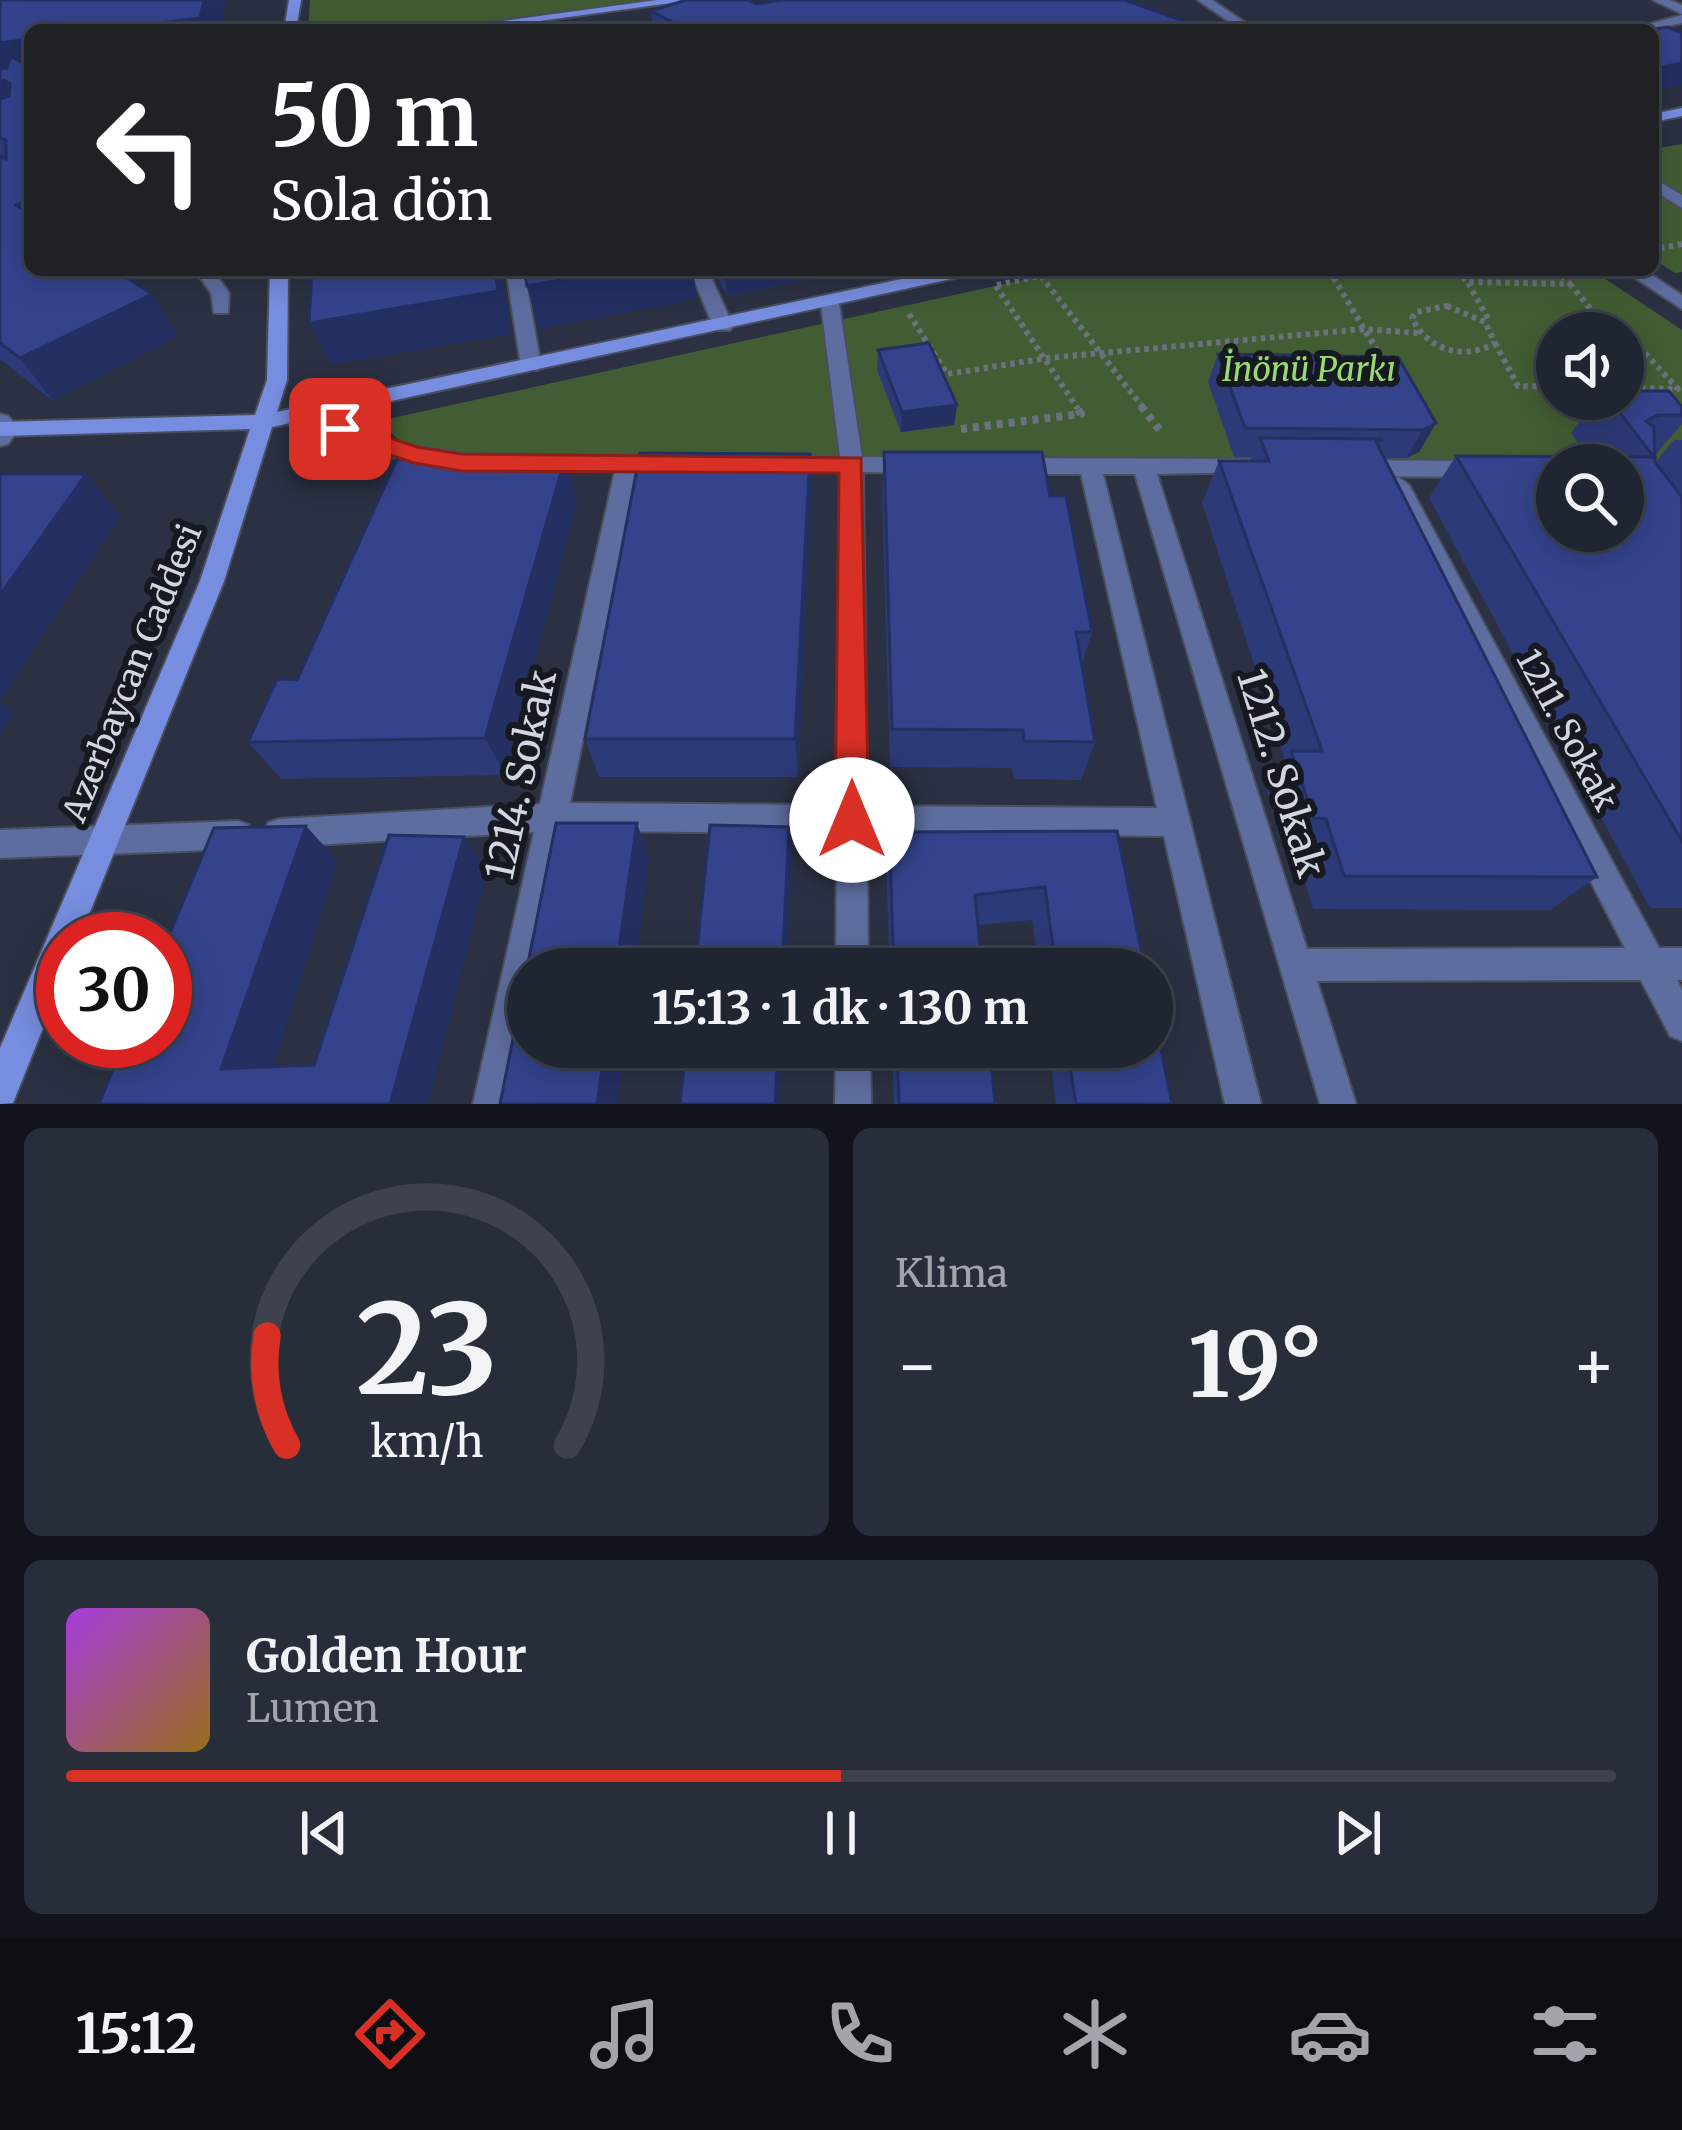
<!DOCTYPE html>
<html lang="tr">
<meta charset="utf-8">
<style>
body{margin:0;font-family:Merriweather,serif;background:#282d3a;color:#f1f3f6;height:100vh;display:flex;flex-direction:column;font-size:45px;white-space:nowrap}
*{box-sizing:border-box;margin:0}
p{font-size:39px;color:#a2a5ac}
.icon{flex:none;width:66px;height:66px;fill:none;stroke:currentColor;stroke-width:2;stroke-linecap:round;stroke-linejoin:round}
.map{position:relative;height:1104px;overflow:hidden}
.details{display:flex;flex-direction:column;gap:24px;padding:24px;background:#12141c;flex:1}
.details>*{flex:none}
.guide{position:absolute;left:24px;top:24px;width:1635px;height:252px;border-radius:18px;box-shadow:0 6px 30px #0003,0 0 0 3px #3d424d;background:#202124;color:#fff;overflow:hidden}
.controls{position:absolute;left:1536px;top:312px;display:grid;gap:24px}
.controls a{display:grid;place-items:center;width:108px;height:108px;border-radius:50%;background:#202532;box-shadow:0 6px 30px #0003,0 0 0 3px #3d424d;font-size:60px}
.speed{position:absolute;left:36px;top:912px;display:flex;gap:24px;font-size:60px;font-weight:700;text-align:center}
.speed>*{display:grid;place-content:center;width:156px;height:156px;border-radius:50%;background:#202532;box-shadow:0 6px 30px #0003,0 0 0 3px #3d424d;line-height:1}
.speed .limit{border:18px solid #d22;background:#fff;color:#111}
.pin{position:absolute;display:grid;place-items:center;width:102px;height:102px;color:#fff;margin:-51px;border-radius:24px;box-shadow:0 6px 18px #0006}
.me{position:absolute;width:132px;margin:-66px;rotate:0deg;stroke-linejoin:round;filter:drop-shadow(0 0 9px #0008)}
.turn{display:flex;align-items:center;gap:42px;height:252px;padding:0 48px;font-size:54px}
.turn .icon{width:156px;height:156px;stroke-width:2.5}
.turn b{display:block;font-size:84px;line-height:102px}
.big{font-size:90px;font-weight:700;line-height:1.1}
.details .tile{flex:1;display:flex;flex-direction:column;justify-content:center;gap:18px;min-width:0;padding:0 42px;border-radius:18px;background:#282d3a}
.details .dial{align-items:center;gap:0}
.dial svg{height:312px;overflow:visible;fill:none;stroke:#3d424d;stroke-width:7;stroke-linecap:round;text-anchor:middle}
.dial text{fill:#f1f3f6;stroke:none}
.song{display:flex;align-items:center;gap:36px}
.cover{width:144px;height:144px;border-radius:18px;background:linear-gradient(135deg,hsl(280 70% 55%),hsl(40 70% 35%))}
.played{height:12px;border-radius:6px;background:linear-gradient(90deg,#d93025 50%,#3d424d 50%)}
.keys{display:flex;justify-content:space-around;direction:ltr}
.heat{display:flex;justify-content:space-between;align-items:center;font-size:66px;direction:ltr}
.details .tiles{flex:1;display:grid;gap:24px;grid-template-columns:1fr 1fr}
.tile:last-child{grid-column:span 2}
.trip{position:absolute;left:507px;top:948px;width:666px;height:120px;border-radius:60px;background:#202532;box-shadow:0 6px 30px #0003,0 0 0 3px #3d424d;font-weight:700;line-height:120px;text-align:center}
.tab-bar{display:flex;height:192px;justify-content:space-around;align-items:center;background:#0d0f14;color:#a2a5ac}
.tab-bar .icon{width:84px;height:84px}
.tab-bar .active{color:#d93025}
.tab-bar b{font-size:54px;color:#f1f3f6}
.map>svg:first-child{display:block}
.green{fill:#425d33;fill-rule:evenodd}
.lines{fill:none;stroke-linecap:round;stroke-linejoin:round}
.minor-casing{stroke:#494f5f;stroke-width:4}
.secondary-casing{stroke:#494f5f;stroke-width:4}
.path-far1{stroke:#6b717f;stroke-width:6;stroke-dasharray:4.5 4.5;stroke-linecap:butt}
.path{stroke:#6b717f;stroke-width:8;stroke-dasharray:6 6;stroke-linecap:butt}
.minor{fill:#5e6da0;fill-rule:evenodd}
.secondary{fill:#778ddf;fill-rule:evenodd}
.wall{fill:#2d3a78}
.shaded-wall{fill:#242f62}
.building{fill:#34438c;stroke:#242f62;stroke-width:3;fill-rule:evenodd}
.route{fill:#d93025;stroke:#8d1f18;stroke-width:3}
.labels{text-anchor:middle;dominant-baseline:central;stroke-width:12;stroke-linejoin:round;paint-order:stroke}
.park-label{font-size:33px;font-style:italic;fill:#99db72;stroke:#171921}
.street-label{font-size:33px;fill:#d2d6e1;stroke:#171921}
.near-street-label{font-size:39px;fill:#d2d6e1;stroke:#171921}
</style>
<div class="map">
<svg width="1682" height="1104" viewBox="0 0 1682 1104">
<rect width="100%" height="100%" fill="#2b3142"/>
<path class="green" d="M 310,0 L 687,0 L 431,30 L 308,30 Z
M 1682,144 L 1682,272 L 1675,273 L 1653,259 L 1653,149 Z
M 1068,270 L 1592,270 L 1682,330 L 1682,470 L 1623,465 L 517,463 L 414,455 L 379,421 ZM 1557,333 L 1623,333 L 1623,399 L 1557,399 Z"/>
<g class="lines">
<g class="minor-casing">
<path id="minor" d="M 1198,0 L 1212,0 L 1256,30 L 1241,30 Z
M 1653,0 L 1669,0 L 1682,5 L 1682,14 Z
M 1682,15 L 1682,23 L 1662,27 L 1682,34 L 1682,43 L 1642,26 Z
M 1653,178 L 1682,195 L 1682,208 L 1653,190 Z
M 195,270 L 213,270 L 229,293 L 228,313 L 214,313 L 211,293 Z
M 506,270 L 524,270 L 541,366 L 538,370 L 524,370 L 521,366 Z
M 690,270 L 708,270 L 733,326 L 730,330 L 716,330 L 713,326 Z
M 1623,270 L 1644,270 L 1682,295 L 1682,309 Z
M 830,298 L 839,304 L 862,457 L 913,457 L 924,465 L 913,473 L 863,472 L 867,806 L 1157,808 L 1081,474 L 1013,474 L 1002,466 L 1013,458 L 1249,459 L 1260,467 L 1257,472 L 1157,474 L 1307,949 L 1625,948 L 1387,485 L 1398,477 L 1409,485 L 1659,948 L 1682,948 L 1682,980 L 1677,980 L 1682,990 L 1682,1041 L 1670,1036 L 1641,980 L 1317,981 L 1356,1104 L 1320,1104 L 1135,474 L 1103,474 L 1261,1104 L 1225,1104 L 1164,836 L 867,833 L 868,969 L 836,969 L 837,833 L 564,831 L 536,969 L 528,969 L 528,1010 L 509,1104 L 473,1104 L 534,832 L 279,847 L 268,843 L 264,833 L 268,823 L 279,819 L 540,804 L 615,471 L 525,468 L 522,463 L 533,455 L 667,455 L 678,463 L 667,471 L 637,471 L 570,803 L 837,805 L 841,472 L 779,472 L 768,464 L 779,456 L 840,457 L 821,304 Z
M 319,404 C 349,415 372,437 406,445 C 428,451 465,448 480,463 L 469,471 C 412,465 357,452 312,416 L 308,411 Z
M 0,414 L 8,416 L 19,429 L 8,444 L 0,446 Z
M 1361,460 L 1477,461 L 1488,469 L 1477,477 L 1361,476 L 1350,468 Z
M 238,821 L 249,825 L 253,835 L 249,845 L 238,849 L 0,858 L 0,830 Z
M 836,1047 L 870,1047 L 871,1104 L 835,1104 Z"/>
</g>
<g class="secondary-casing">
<path id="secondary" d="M 289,0 L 301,0 L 296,30 L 284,30 Z
M 657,0 L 693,0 L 474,30 L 437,30 Z
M 1682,108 L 1682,116 L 1653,122 L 1653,114 Z
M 270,270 L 288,270 L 287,380 L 277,412 L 944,270 L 978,270 L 969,275 L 272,427 L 224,581 L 79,939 L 63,939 L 63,978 L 13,1103 L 0,1104 L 0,1048 L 200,581 L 250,429 L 0,436 L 0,422 L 255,415 L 267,380 Z"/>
</g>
<path class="path-far1" d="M 1660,248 L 1682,244
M 1329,270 L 1385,364
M 1457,270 L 1467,282 L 1570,284 L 1556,270
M 1041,276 L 1144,409
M 1468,283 L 1490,322
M 1570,284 L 1600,320
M 997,285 L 1068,270
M 996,286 L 1078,409
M 1447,306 L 1485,322 L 1495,343 C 1464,361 1427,350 1412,318 L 1416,312 Z
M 909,314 L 947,374 L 1048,358 L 1364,329 L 1418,333
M 1586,333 L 1584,326 C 1605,318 1623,324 1635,342 L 1623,349
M 1495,343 L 1518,386 L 1557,387
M 1623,388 L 1678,389 L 1635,342"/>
<path class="path" d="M 1141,406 L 1162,433
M 961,429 L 1081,414 L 1076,406"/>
<use href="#minor" class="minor"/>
<use href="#secondary" class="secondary"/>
</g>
<path class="wall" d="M 0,0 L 225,0 L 221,30 L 30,30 L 30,270 L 152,294 L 178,336 L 53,401 L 0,359 Z
M 756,4 L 1191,30 L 653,30 L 651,11 Z
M 713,270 L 842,270 L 842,273 L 727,296 Z
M 878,350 L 957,405 L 954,425 L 901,432 L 877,370 Z
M 1218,354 L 1436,423 L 1419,452 L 1406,458 L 1384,458 L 1597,877 L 1550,910 L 1313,909 L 1297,854 L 1285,853 L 1266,788 L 1285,760 L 1202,503 L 1219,461 L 1250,461 L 1252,457 L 1234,457 L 1208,382 Z
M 1597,399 L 1623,399 L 1682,407 L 1682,424 L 1654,456 L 1655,463 L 1674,440 L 1682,440 L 1682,908 L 1650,908 L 1429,498 L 1456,456 L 1588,457 L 1571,433 Z
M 884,452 L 1050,496 L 1092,632 L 1082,664 L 1095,742 L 1081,780 L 1014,779 L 1012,768 L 890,767 L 882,494 Z
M 810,454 L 811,496 L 798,777 L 599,777 L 585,739 Z
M 577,500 L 505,775 L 281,779 L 248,742 L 297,680 Z
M 1117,831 L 1145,969 L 1039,969 L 1032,920 L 978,925 L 982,969 L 890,969 L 886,866 L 889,832 Z
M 892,1047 L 990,1047 L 995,1104 L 894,1104 Z
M 1049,1047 L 1152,1047 L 1172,1104 L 1056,1104 Z"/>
<path class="shaded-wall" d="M 204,0 L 225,0 L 221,30 L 103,30 Z
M 30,39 L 30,79 L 10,84 L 4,80 L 29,119 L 0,129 L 0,43 Z
M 1682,63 L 1682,85 L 1653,90 L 1653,72 L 1656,68 Z
M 30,199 L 30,225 L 16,205 Z
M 495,270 L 502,270 L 511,334 L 330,365 L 309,323 Z
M 618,270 L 693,270 L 697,299 L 539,329 L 527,286 Z
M 725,270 L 842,270 L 842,273 L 727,296 Z
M 152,294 L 178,336 L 53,401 L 20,358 Z
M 957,405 L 954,425 L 901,432 L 902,412 Z
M 1436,423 L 1419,452 L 1406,458 L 1423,430 Z
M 810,454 L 811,496 L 798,777 L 795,739 Z
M 565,458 L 577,500 L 505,775 L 485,738 Z
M 86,474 L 120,516 L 0,701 L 14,713 L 0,735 L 0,595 Z
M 637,823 L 649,858 L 635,969 L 616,969 Z
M 306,826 L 338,861 L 265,1092 L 221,1069 Z
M 789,827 L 792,861 L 787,969 L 782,969 Z
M 464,837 L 487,871 L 428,1104 L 390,1104 Z
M 605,1047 L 625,1047 L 617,1104 L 597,1104 Z
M 778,1047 L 783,1047 L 780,1104 L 775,1104 Z"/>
<path class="building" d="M 0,0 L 204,0 L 200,18 L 103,30 L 30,30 L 30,39 L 0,43 Z
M 686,0 L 747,0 L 756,4 L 780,0 L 1125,0 L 1192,24 L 1179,30 L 688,30 L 651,11 Z
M 1667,27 L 1682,33 L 1682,63 L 1656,68 L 1653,66 L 1653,30 L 1649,30 Z
M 11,57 L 30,66 L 30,199 L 16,205 L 30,214 L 30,270 L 115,270 L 152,294 L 20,358 L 0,343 L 0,156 L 6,159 L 6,140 L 0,138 L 0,99 L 9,96 L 10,84 L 4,80 L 0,82 L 0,69 L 7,68 Z
M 312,270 L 495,270 L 498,291 L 309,323 Z
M 524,270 L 618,270 L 527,286 Z
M 929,343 L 957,405 L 902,412 L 878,350 Z
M 1218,354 L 1398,357 L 1436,423 L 1423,430 L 1245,428 Z
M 1623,391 L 1669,391 L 1682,407 L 1682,415 L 1658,415 L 1646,421 L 1654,427 L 1655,462 L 1682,497 L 1682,841 L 1456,456 L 1654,457 L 1609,399 L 1623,399 ZM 1557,465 L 1623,465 L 1623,531 L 1557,531 Z
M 1260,438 L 1383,439 L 1376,442 L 1597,877 L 1344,876 L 1326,819 L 1314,818 L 1291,751 L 1322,751 L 1219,461 L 1269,461 Z
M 884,452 L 1042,452 L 1050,496 L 1066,496 L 1092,632 L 1076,632 L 1095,742 L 1024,741 L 1023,730 L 892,729 Z
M 640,453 L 810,454 L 795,739 L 585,739 Z
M 565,458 L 485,738 L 248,742 L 277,679 L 297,680 L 397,459 Z
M 0,474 L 86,474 L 0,595 Z
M 556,823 L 637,823 L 616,969 L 528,969 L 528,1047 L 605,1047 L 597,1104 L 500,1104 Z
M 710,825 L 789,827 L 782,969 L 695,969 Z
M 306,826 L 221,1069 L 314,1065 L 389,835 L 464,837 L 390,1104 L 99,1104 L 125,1041 L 165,1041 L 165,945 L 214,828 Z
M 1117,831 L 1145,969 L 1056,969 L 1045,887 L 975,895 L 982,969 L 894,969 L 889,832 Z
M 1152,1004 L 1172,1104 L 1076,1104 L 1067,1047 L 1152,1047 Z
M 686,1047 L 778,1047 L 775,1104 L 680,1104 Z
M 897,1047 L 990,1047 L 995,1104 L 899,1104 Z"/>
<path class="route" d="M 340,421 L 417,447 L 462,454 L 861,458 L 869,820 L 864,832 L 852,836 L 840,832 L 835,820 L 839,473 L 462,471 L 414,463 L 331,435 L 331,423 Z"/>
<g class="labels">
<g class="park-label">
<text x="1309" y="369">İnönü Parkı</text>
</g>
<g class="street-label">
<text transform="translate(132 673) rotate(-68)">Azerbaycan Caddesi</text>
<text transform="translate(1567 730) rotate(62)">1211. Sokak</text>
</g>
<g class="near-street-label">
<text transform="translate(1281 773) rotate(73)">1212. Sokak</text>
<text transform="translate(521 775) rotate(-78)">1214. Sokak</text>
</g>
</g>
</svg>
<div class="controls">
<a><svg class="icon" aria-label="sound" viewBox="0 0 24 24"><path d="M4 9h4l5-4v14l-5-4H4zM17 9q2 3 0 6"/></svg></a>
<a><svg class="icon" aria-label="search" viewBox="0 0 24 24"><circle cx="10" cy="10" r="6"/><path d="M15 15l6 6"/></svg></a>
</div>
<div class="speed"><div class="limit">30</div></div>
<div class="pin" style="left:340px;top:429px;background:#d93025"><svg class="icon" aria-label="arrive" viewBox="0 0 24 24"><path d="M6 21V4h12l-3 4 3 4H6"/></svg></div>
<svg class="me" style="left:852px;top:820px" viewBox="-20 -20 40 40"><circle r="19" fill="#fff"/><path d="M0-13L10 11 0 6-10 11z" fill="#d93025"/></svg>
<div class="trip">15:13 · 1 dk · 130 m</div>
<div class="guide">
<div class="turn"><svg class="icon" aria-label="left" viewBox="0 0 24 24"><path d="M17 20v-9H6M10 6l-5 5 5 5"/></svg><div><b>50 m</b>Sola dön</div></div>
</div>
</div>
<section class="details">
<div class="tiles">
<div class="tile dial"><svg viewBox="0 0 100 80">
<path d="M14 69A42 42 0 1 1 86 69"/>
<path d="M14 69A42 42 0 0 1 9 41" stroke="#d93025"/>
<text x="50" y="56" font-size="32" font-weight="700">23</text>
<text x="50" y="72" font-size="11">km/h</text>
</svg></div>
<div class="tile"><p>Klima</p>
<div class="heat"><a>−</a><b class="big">19°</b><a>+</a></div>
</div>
<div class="tile">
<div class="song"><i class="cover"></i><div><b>Golden Hour</b><p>Lumen</p></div></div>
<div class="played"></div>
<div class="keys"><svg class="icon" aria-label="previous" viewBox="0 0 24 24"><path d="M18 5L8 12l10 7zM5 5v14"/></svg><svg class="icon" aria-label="pause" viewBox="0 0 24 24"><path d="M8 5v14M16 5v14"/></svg><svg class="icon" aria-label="next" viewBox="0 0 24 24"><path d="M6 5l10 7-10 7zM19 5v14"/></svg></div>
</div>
</div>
</section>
<nav class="tab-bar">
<b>15:12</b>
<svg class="icon active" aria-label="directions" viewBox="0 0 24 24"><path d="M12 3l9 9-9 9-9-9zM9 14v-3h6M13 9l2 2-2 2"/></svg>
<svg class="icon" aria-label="music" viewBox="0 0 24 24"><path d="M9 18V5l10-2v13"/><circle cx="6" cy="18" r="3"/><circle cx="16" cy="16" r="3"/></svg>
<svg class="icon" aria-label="phone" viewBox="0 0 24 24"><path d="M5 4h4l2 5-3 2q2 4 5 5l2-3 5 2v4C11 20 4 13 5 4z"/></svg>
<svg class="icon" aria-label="climate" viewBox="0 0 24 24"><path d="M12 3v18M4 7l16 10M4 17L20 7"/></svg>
<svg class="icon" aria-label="car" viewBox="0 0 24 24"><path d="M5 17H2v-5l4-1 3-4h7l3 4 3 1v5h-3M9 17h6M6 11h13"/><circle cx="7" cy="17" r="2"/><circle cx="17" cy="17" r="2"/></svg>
<svg class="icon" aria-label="filters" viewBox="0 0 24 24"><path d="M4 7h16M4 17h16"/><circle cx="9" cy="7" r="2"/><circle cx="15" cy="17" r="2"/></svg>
</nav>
